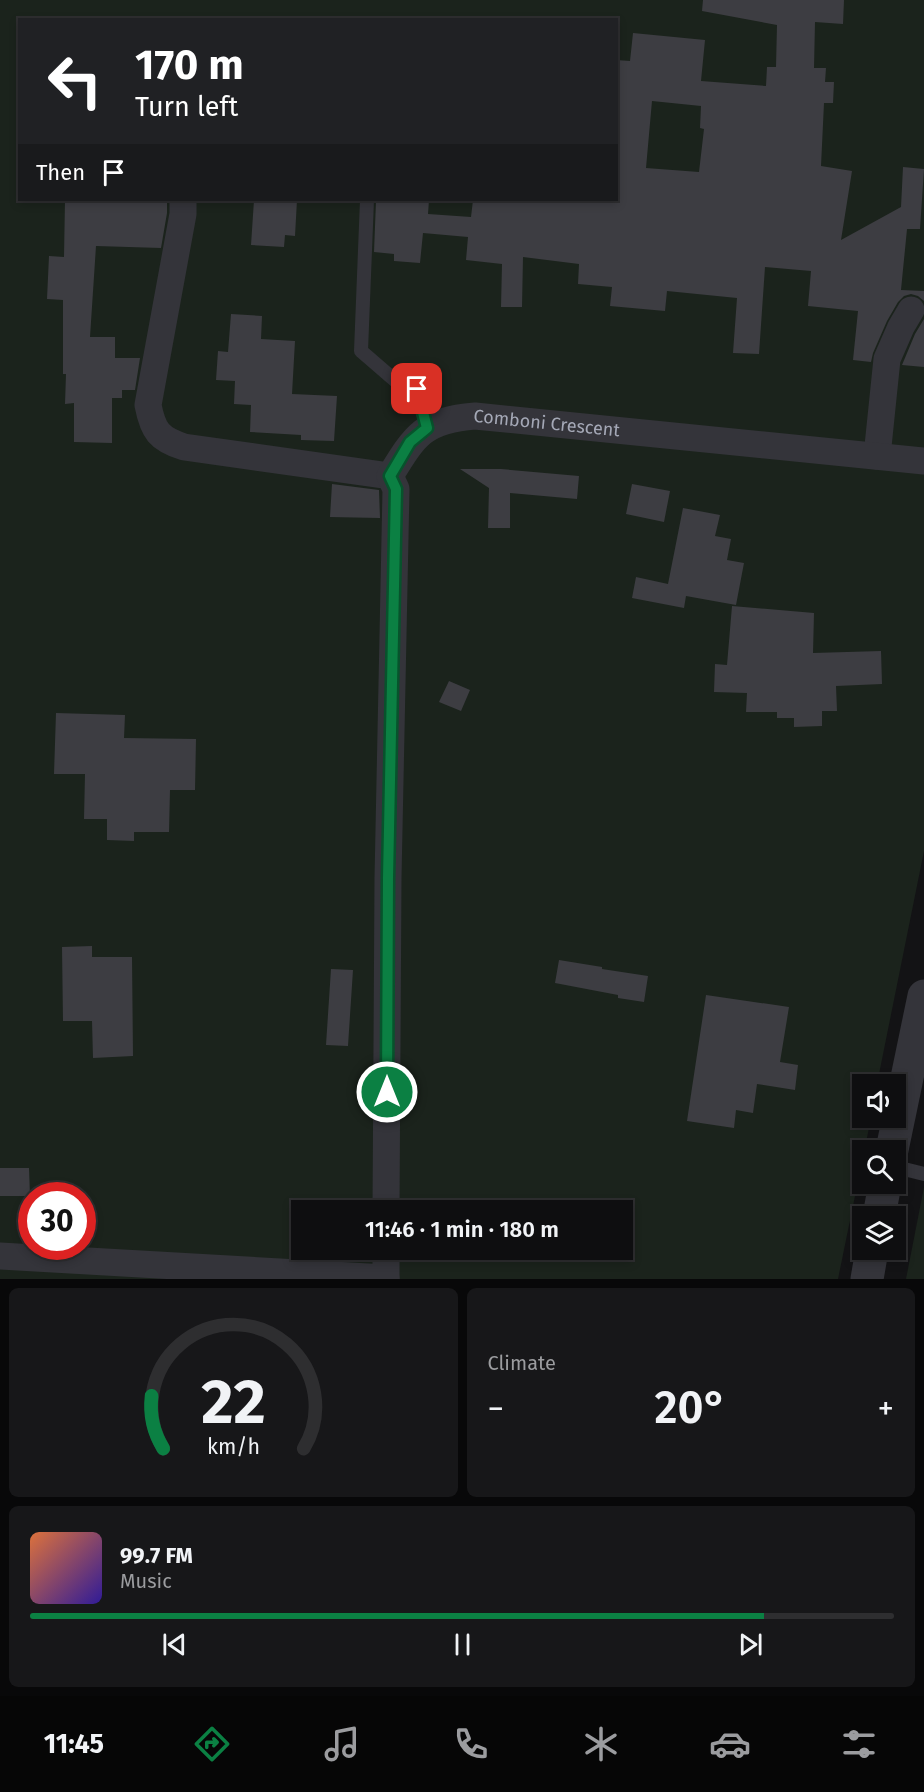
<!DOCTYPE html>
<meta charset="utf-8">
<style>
body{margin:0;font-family:"Fira Sans",sans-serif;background:#171719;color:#f1f3f6;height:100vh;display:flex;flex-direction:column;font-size:22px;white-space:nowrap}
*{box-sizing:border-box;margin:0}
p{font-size:20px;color:#9b9c9f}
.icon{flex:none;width:33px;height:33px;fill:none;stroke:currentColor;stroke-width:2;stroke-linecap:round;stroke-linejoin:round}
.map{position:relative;height:1279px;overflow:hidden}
.drawer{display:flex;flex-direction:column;gap:9px;padding:9px;background:#080809;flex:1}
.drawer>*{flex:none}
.guide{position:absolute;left:18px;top:18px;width:600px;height:183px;border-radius:0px;box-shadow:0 3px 9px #0003,0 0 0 2px #2e2e30;background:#202124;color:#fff;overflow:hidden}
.fabs{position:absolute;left:852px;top:1074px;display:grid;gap:12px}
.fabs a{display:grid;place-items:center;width:54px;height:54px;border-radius:0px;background:#0e0e10;box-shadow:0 3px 9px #0003,0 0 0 2px #2e2e30;font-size:30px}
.speed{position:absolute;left:18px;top:1182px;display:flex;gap:12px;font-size:30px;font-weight:700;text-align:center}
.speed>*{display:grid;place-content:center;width:78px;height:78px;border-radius:50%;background:#0e0e10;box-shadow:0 3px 9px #0003,0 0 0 2px #2e2e30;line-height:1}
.speed .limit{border:9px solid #d22;background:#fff;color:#111}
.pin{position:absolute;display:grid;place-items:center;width:51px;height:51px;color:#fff;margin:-26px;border-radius:12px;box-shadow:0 3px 9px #0006}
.me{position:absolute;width:66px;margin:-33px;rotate:0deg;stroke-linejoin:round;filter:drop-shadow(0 0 4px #0008)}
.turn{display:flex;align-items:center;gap:21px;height:126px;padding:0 18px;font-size:27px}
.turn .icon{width:78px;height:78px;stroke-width:2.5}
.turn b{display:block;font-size:42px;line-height:51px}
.then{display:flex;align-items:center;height:57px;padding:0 18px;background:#0003;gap:12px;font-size:22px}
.big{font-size:45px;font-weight:600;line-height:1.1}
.drawer .widget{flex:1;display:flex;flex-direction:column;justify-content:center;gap:9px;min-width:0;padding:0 21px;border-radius:9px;background:#171719}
.drawer .dial{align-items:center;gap:0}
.dial svg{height:156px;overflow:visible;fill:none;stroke:#2e2e30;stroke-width:7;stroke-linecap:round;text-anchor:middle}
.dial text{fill:#f1f3f6;stroke:none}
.song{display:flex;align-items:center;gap:18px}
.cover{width:72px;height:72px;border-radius:9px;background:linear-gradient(135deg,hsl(20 70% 55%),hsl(250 70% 35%))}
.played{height:6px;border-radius:3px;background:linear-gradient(90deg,#0b8043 85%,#2e2e30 85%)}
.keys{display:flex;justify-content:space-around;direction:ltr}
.heat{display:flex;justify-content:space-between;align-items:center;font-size:33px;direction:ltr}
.drawer .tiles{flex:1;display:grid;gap:9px;grid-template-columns:1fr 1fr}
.widget:last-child{grid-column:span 2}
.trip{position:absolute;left:291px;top:1200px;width:342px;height:60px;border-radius:0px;background:#0e0e10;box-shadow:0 3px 9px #0003,0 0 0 2px #2e2e30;font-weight:600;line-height:60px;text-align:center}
.dock{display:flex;height:96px;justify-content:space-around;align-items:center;background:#060606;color:#9b9c9f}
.dock .icon{width:42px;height:42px}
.dock .selected{color:#0b8043}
.dock b{font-size:27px;color:#f1f3f6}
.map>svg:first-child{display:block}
.green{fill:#1b231c;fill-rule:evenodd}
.building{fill:#3d3d42;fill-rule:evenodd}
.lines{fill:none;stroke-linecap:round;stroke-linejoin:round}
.service{stroke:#34343a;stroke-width:14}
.minor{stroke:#34343a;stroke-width:27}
.tertiary{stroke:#34343a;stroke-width:33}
.route-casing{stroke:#07532c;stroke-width:15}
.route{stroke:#0b8043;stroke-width:10}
.labels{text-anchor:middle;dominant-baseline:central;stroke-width:5;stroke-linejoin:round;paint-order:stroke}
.street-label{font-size:18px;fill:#a4a8b6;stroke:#0e0e10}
</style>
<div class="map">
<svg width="924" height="1279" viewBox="0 0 924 1279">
<rect width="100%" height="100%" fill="#131315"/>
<path class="green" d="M 0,0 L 924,0 L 924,851 L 877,1084 L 862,1084 L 862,1118 L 871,1118 L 838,1279 L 0,1279 ZM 20,20 L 616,20 L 616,200 L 20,200 ZM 32,1196 L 82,1196 L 82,1246 L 32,1246 ZM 302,1210 L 622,1210 L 622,1250 L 302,1250 Z
M 924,1187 L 924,1279 L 906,1279 Z"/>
<path class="building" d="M 703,0 L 844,0 L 843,24 L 815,22 L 814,68 L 826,68 L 825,82 L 834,82 L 833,103 L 824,103 L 821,166 L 852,171 L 841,240 L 901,207 L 903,167 L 924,169 L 920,229 L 907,229 L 901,290 L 924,291 L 924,301 L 918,296 L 911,294 L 904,296 L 898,302 L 887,321 L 873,353 L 871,362 L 853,360 L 858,311 L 808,306 L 811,271 L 765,267 L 759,354 L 733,353 L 737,298 L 667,291 L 665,311 L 610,306 L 612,287 L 578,284 L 579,264 L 523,257 L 522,307 L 501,307 L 502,264 L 466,260 L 468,237 L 423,233 L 420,263 L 394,261 L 394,254 L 374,252 L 376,201 L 391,203 L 391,200 L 429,200 L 428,214 L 471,217 L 473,200 L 616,200 L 616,60 L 630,61 L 633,33 L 705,40 L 701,81 L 766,86 L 767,67 L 776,67 L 777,25 L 702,11 ZM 652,101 L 701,106 L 700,128 L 704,129 L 699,172 L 646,168 Z
M 65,200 L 167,200 L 167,213 L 161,248 L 96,246 L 90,337 L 115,337 L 115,358 L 140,358 L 135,390 L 122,390 L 122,398 L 112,398 L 112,443 L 74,442 L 74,403 L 65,404 L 66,374 L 63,374 L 63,300 L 47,299 L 49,256 L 64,257 Z
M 254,200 L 297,200 L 295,236 L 285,235 L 284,247 L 251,245 Z
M 231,314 L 262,316 L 261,339 L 295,341 L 292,394 L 337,396 L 334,441 L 301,440 L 301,435 L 250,432 L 251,405 L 234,404 L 235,381 L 216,380 L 218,351 L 228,352 Z
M 924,319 L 924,367 L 902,365 L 915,334 Z
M 460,469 L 501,469 L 579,476 L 577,499 L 510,493 L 510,528 L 488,528 L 489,488 Z
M 332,484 L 379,490 L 380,518 L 330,517 Z
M 632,484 L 670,491 L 664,522 L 626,514 Z
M 683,508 L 720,515 L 715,536 L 731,539 L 727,560 L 744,563 L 736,605 L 686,596 L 684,608 L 632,598 L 636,577 L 668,584 Z
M 732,606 L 814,613 L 813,653 L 881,651 L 882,684 L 836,686 L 837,711 L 822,711 L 822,726 L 794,727 L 794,718 L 777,718 L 777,712 L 746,712 L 747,693 L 714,692 L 715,664 L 727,665 Z
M 449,681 L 470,690 L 461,711 L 439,702 Z
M 56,713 L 125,715 L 124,738 L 196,739 L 195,790 L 170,790 L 169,832 L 134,832 L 134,841 L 107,840 L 107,819 L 84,819 L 85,774 L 54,774 Z
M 92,946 L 92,957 L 132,957 L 133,1056 L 93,1058 L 92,1021 L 63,1021 L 62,947 Z
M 559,960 L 602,967 L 602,969 L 648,976 L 644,1002 L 618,998 L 618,995 L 555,983 Z
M 331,969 L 353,970 L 348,1046 L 326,1045 Z
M 706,995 L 789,1007 L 780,1062 L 798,1065 L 795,1090 L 757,1084 L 753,1113 L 736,1110 L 734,1128 L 687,1121 Z
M 0,1168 L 29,1168 L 30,1196 L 0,1196 Z"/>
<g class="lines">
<path class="service" d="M 367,200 L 361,351 L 398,383 L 417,389 L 427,428
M 896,1167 L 924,1174"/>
<g class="minor">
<path d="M 183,200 L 183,214 L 148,405 C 153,431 159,439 184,447 L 390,476"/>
<path d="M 877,456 L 887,359 L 901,327 L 911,310"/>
<path id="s1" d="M 386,1210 L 388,878 L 396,489 L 390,476 C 415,435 424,420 475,416 L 924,461"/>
<path d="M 0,1256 L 386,1278"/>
<path d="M 386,1279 L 386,1250"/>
</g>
<path class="tertiary" d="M 892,1150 L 924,996
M 879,1216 L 885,1184
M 867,1279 L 872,1250"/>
</g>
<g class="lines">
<g class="route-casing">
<path id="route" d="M 387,1092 L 388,878 L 396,489 L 390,476 L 410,442 L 427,428 L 417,389"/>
</g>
<use href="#route" class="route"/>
</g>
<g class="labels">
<g class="street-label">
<text stroke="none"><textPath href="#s1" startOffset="918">Comboni Crescent</textPath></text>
</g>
</g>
</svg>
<div class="fabs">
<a><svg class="icon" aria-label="sound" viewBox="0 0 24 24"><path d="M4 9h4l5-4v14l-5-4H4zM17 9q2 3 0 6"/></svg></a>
<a><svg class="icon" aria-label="search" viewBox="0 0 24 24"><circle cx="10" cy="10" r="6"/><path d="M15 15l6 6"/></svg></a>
<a><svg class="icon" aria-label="layers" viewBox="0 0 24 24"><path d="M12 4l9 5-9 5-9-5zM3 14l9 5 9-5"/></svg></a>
</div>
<div class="speed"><div class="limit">30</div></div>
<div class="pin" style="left:417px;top:389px;background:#d93025"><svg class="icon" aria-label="arrive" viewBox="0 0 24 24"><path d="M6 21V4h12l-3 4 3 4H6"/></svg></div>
<svg class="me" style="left:387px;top:1092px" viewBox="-20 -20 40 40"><circle r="17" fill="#0b8043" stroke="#fff" stroke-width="3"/><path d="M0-11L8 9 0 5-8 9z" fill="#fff"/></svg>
<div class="trip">11:46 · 1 min · 180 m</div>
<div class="guide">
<div class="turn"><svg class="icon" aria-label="left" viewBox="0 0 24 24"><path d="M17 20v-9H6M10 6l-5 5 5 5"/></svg><div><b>170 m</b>Turn left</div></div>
<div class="then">Then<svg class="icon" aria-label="arrive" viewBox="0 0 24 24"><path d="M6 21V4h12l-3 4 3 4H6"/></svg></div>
</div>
</div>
<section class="drawer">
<div class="tiles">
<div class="widget dial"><svg viewBox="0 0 100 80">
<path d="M14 69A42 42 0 1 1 86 69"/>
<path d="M14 69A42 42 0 0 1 8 42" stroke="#0b8043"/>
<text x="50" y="56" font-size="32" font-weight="700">22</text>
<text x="50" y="72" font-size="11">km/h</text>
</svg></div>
<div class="widget"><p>Climate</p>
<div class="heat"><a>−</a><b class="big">20°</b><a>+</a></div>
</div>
<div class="widget">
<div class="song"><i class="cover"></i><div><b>99.7 FM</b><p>Music</p></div></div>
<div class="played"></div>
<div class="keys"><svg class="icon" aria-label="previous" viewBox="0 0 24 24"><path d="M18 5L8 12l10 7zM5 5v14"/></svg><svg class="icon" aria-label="pause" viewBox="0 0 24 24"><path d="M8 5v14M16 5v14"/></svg><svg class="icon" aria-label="next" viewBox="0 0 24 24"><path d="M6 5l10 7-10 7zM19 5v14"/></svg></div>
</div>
</div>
</section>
<nav class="dock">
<b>11:45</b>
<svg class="icon selected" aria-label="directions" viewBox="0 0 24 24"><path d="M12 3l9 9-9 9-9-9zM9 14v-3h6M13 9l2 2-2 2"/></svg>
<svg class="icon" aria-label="music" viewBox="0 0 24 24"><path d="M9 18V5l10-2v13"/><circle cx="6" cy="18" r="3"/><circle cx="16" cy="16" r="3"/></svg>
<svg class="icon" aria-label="phone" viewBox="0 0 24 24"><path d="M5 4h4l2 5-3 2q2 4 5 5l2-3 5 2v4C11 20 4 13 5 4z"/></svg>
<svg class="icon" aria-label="climate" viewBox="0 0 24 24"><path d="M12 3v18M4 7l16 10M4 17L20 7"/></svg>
<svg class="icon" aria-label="car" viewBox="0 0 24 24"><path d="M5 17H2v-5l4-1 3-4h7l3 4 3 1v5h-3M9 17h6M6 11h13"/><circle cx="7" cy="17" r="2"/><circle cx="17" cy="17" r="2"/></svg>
<svg class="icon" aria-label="filters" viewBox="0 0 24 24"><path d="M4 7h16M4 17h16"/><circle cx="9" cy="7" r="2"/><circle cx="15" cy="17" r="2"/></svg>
</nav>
